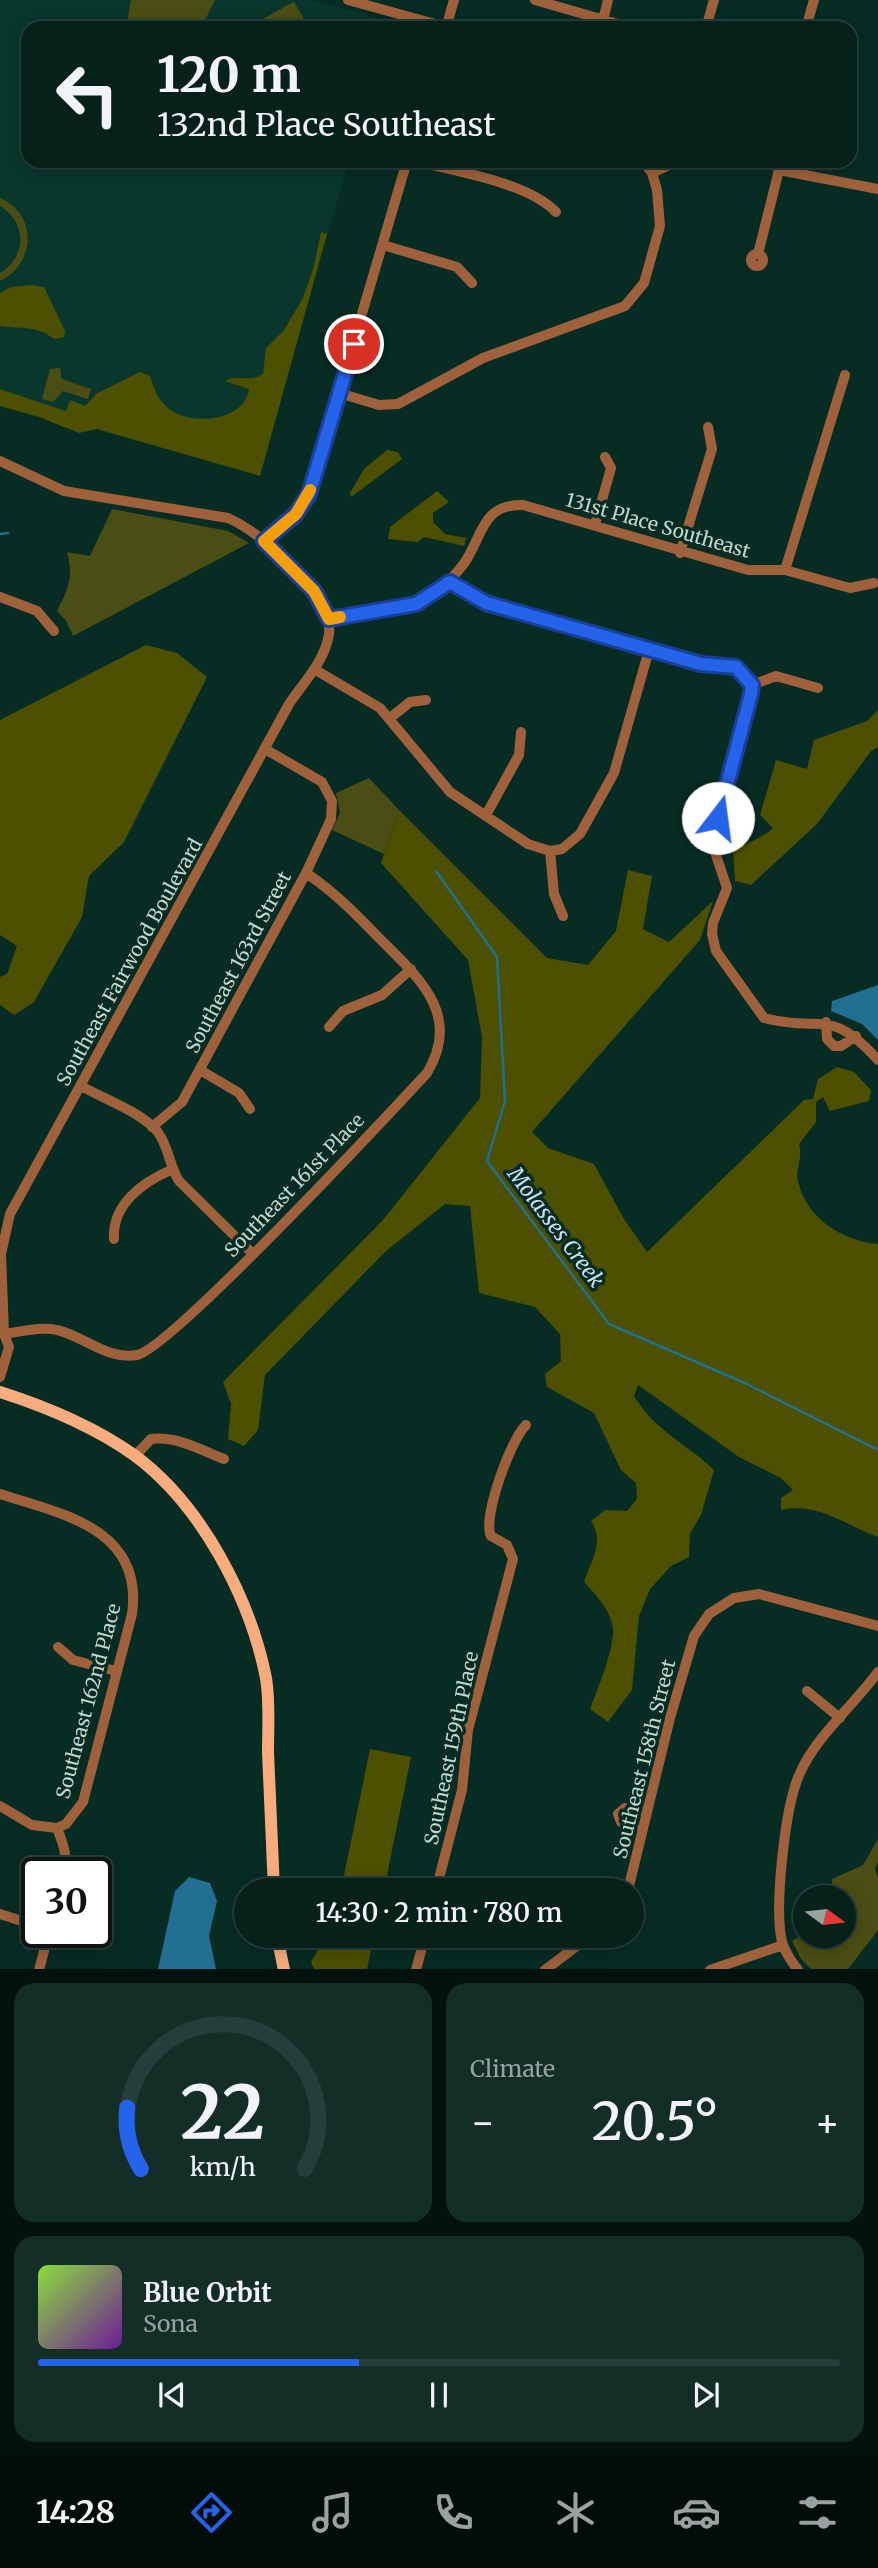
<!DOCTYPE html>
<meta charset="utf-8">
<style>
body{margin:0;font-family:Merriweather,serif;background:#132e27;color:#f1f3f6;height:100vh;display:flex;flex-direction:column;font-size:26px;white-space:nowrap}
*{box-sizing:border-box;margin:0}
p{font-size:23px;color:#97a3a2}
.icon{flex:none;width:38px;height:38px;fill:none;stroke:currentColor;stroke-width:2;stroke-linecap:round;stroke-linejoin:round}
.map{position:relative;height:1969px;overflow:hidden}
.drawer{display:flex;flex-direction:column;gap:14px;padding:14px;background:#03120e;flex:1}
.drawer>*{flex:none}
.top-card{position:absolute;left:21px;top:21px;width:836px;height:147px;border-radius:21px;box-shadow:0 4px 18px #0003,0 0 0 2px #263e39;background:#05211a;color:#f1f3f6;overflow:hidden}
.needle{width:46px;rotate:105deg}
.buttons{position:absolute;left:793px;top:1885px;display:grid;gap:14px}
.buttons a{display:grid;place-items:center;width:63px;height:63px;border-radius:50%;background:#05211a;box-shadow:0 4px 18px #0003,0 0 0 2px #263e39;font-size:35px}
.speed{position:absolute;left:21px;top:1857px;display:flex;gap:14px;font-size:35px;font-weight:700;text-align:center}
.speed>*{display:grid;place-content:center;width:91px;height:91px;border-radius:50%;background:#05211a;box-shadow:0 4px 18px #0003,0 0 0 2px #263e39;line-height:1}
.speed .limit{border:4px solid #111;border-radius:10px;background:#fff;color:#111}
.pin{position:absolute;display:grid;place-items:center;width:60px;height:60px;color:#fff;margin:-30px;border:4px solid #fff;border-radius:50%;box-shadow:0 2px 7px #0007}
.me{position:absolute;width:77px;margin:-38px;rotate:15deg;stroke-linejoin:round;filter:drop-shadow(0 0 5px #0008)}
.turn{display:flex;align-items:center;gap:24px;height:147px;padding:0 21px;font-size:32px}
.turn .icon{width:91px;height:91px;stroke-width:2.5}
.turn b{display:block;font-size:49px;line-height:60px}
.big{font-size:52px;font-weight:600;line-height:1.1}
.drawer .card{flex:1;display:flex;flex-direction:column;justify-content:center;gap:10px;min-width:0;padding:0 24px;border-radius:21px;background:#132e27}
.drawer .dial{align-items:center;gap:0}
.dial svg{height:182px;overflow:visible;fill:none;stroke:#263e39;stroke-width:7;stroke-linecap:round;text-anchor:middle}
.dial text{fill:#f1f3f6;stroke:none}
.song{display:flex;align-items:center;gap:21px}
.cover{width:84px;height:84px;border-radius:10px;background:linear-gradient(135deg,hsl(90 70% 55%),hsl(280 70% 35%))}
.played{height:7px;border-radius:4px;background:linear-gradient(90deg,#2563eb 40%,#263e39 40%)}
.keys{display:flex;justify-content:space-around;direction:ltr}
.heat{display:flex;justify-content:space-between;align-items:center;font-size:38px;direction:ltr}
.drawer .tiles{flex:1;display:grid;gap:14px;grid-template-columns:1fr 1fr}
.card:last-child{grid-column:span 2}
.trip{position:absolute;left:234px;top:1878px;width:410px;height:70px;border-radius:35px;background:#05211a;box-shadow:0 4px 18px #0003,0 0 0 2px #263e39;font-weight:600;line-height:70px;text-align:center}
.dock{display:flex;height:112px;justify-content:space-around;align-items:center;background:#020d0a;color:#97a3a2}
.dock .icon{width:49px;height:49px}
.dock .selected{color:#2563eb}
.dock b{font-size:32px;color:#f1f3f6}
.map>svg:first-child{display:block}
.built{fill:#09372b}
.green{fill:#4b4e14}
.forest{fill:#4d5001}
.water{fill:#216f91}
.lines{fill:none;stroke-linecap:round;stroke-linejoin:round}
.stream{stroke:#216f91;stroke-width:2.5}
.minor{stroke:#9e613b;stroke-width:10}
.major{stroke:#f8ac7e;stroke-width:12}
.route-casing{stroke:#184099;stroke-width:18}
.route{stroke:#2563eb;stroke-width:12}
.slow{stroke:#f59e0b;stroke-width:12}
.labels{text-anchor:middle;dominant-baseline:central;stroke-width:7;stroke-linejoin:round;paint-order:stroke}
.street-label{font-size:19px;fill:#c0d8cf;stroke:#072c23}
.water-label{font-size:21px;font-style:italic;fill:#c8e4f4;stroke:#072c23}
</style>
<div class="map">
<svg width="878" height="1970" viewBox="0 0 878 1970">
<rect width="100%" height="100%" fill="#072c23"/>
<path class="built" d="M 0,0 L 313,0 L 389,22 L 387,28 L 28,28 L 28,161 L 349,161 L 258,475 L 0,402 Z"/>
<path class="green" d="M 131,0 L 215,0 L 206,18 L 194,28 L 126,28 Z
M 294,2 L 309,28 L 247,28 L 293,2 Z
M 0,198 C 38,214 36,264 0,281 L 0,273 C 27,257 27,222 0,206 Z
M 60,368 L 62,379 L 91,389 L 88,399 L 63,391 L 53,402 L 42,399 L 50,369 Z
M 112,509 L 228,531 L 249,543 L 73,636 L 66,621 L 57,611 C 68,589 74,577 67,552 L 90,556 Z
M 369,778 L 399,810 L 384,854 L 332,830 L 340,813 L 336,793 Z
M 878,1839 L 878,1862 L 875,1869 L 878,1878 L 878,1930 L 848,1969 L 811,1969 L 801,1959 L 792,1941 L 805,1933 L 805,1936 L 844,1936 L 844,1897 L 832,1897 L 832,1879 L 863,1865 Z"/>
<path class="forest" d="M 321,232 L 327,234 L 260,476 L 97,429 L 79,433 L 39,417 L 0,406 L 0,389 L 66,411 L 70,400 L 85,406 L 96,394 L 140,372 L 150,376 C 154,388 158,401 169,409 C 192,426 244,422 249,389 L 225,381 C 237,374 250,383 263,374 L 266,348 L 284,330 L 303,298 L 314,266 Z
M 32,285 L 44,287 L 65,331 L 64,337 L 54,339 C 35,324 22,330 0,326 L 0,293 L 11,287 Z
M 387,450 L 398,452 L 402,459 L 351,497 L 350,493 L 364,469 Z
M 437,491 L 449,502 L 433,513 L 433,522 L 445,534 L 466,538 L 464,546 L 424,537 L 418,542 L 388,539 L 390,527 Z
M 146,645 L 177,653 L 207,677 L 124,842 L 89,876 L 82,917 L 34,1002 L 14,1015 L 0,1005 L 0,977 L 7,974 L 17,946 L 0,935 L 0,720 Z
M 878,710 L 878,747 L 871,751 L 817,824 L 751,885 L 735,881 L 733,851 C 746,842 762,839 773,828 L 760,815 L 776,760 L 807,769 L 814,740 L 867,721 Z
M 399,810 L 547,958 L 588,965 L 616,931 L 628,870 L 652,876 L 643,929 L 669,942 L 713,901 L 700,940 L 532,1132 L 548,1148 L 594,1164 L 624,1219 L 647,1252 L 804,1100 L 813,1099 L 818,1079 L 837,1067 L 854,1072 L 871,1090 L 869,1101 L 830,1111 L 823,1097 L 816,1102 L 816,1122 L 799,1144 C 803,1161 795,1169 798,1181 C 806,1218 842,1241 878,1244 L 878,1537 C 845,1525 818,1502 781,1510 L 781,1498 L 793,1490 L 781,1478 L 739,1457 L 638,1385 L 634,1396 C 656,1432 685,1442 714,1470 L 701,1515 L 690,1534 L 689,1557 L 671,1566 L 650,1589 L 639,1616 L 632,1690 L 608,1722 L 590,1709 C 597,1690 618,1641 612,1623 C 607,1606 596,1595 584,1582 C 591,1560 605,1542 591,1521 L 605,1510 L 627,1511 L 637,1499 L 636,1483 L 621,1470 L 594,1413 L 547,1387 L 545,1374 L 561,1361 L 560,1334 L 535,1307 L 479,1293 L 470,1206 L 445,1204 L 386,1251 L 265,1375 L 258,1430 L 244,1446 L 228,1439 L 231,1404 L 223,1382 L 383,1220 L 480,1098 L 482,1037 L 468,960 L 381,863 Z
M 370,1749 L 411,1757 L 384,1890 L 341,1890 Z
M 325,1936 L 374,1936 L 367,1969 L 314,1969 L 311,1962 Z"/>
<path class="water" d="M 878,985 L 878,1040 L 862,1024 L 831,1011 L 832,1001 Z
M 189,1877 L 210,1883 L 217,1901 L 209,1936 L 216,1969 L 158,1969 L 175,1891 Z"/>
<g class="lines">
<path class="stream" d="M 0,534 L 8,533
M 436,871 L 497,957 L 505,1101 L 487,1161 L 609,1324 L 747,1384 L 878,1450"/>
<path class="minor" d="M 348,0 L 446,27
M 535,0 L 632,28
M 603,20 L 608,0
M 446,28 L 454,0
M 706,28 L 714,0
M 806,28 L 814,0
M 416,161 C 457,172 527,182 556,212
M 779,170 L 878,189
M 652,173 L 676,162
M 383,245 L 457,267 L 472,283
M751 260a6 6 0 1 1 12 0a6 6 0 1 1-12 0Z
M 758,254 L 779,170 L 772,161
M 339,393 L 379,405 L 398,404 L 483,358 L 625,306 L 644,283 L 660,226 L 657,190 L 652,173 L 643,161
M 0,461 L 64,491 L 228,518 C 261,532 334,595 329,634 C 325,661 304,682 289,704 L 10,1214 L 1,1254 L 4,1334 L 9,1347 L 0,1377
M 595,525 L 611,468 L 605,457
M 264,541 L 296,514 L 309,493 L 407,161
M 680,553 L 712,449 L 708,427
M 785,570 L 845,375
M 450,582 L 486,603 L 701,664 L 736,667 L 752,685 L 776,676 L 818,688
M 0,597 L 37,611 L 54,631
M 329,619 L 416,604 C 437,594 452,580 465,562 C 483,535 482,504 523,505 L 748,570 L 785,570 L 850,588 L 874,583
M 314,669 L 380,708 L 450,792 L 528,844 L 550,851 L 562,849 L 580,834 L 614,773 L 649,650
M 752,685 L 712,843 L 727,888 L 713,923 L 712,934 L 716,951 L 764,1018 C 823,1034 828,1005 878,1060
M 390,718 L 410,702 L 426,700
M 486,815 L 519,755 L 521,732
M 550,851 L 554,894 L 563,916
M 826,1022 L 827,1039 L 834,1046 L 841,1046 L 856,1036
M 329,1027 L 343,1011 L 382,995 L 411,969
M 200,1070 L 239,1093 L 250,1109
M 81,1086 C 104,1099 139,1111 157,1131 C 169,1146 169,1166 179,1181 L 252,1253
M 152,1127 L 182,1102 L 306,873 L 331,819 L 332,801 L 322,782 L 265,749
M 114,1239 C 112,1204 143,1182 171,1170
M 4,1334 C 20,1332 41,1326 57,1330 C 84,1336 106,1360 137,1355 C 170,1349 390,1113 427,1073 C 463,1014 417,976 378,937 C 355,913 333,891 306,873
M 135,1456 L 151,1439 C 177,1436 201,1450 224,1459
M 0,1494 C 63,1514 144,1529 132,1614 L 83,1802 L 66,1824 L 57,1828 C 63,1843 68,1857 64,1872
M 58,1647 L 73,1660 L 116,1671
M 807,1691 L 840,1718
M 0,1806 L 32,1825 L 57,1828
M 641,1827 L 621,1822 L 618,1814 L 625,1808 L 645,1812
M 436,1890 L 462,1790 L 468,1730 L 513,1559 L 507,1545 L 491,1536 C 482,1518 511,1439 526,1425
M 628,1890 L 670,1718 L 694,1636 L 709,1614 L 734,1598 L 759,1594 L 878,1626
M 0,1914 L 37,1926
M 39,1970 L 49,1932
M 416,1970 L 425,1936
M 545,1970 L 590,1936
M 710,1970 L 783,1945
M 798,1970 C 791,1961 785,1952 782,1942 C 774,1907 785,1805 800,1773 C 817,1735 854,1705 878,1672"/>
<path class="major" d="M 0,1392 C 47,1407 93,1426 134,1455 C 201,1504 250,1598 266,1678 C 270,1702 268,1729 268,1752 C 270,1798 272,1844 274,1890
M 277,1936 L 284,1970"/>
</g>
<g class="lines">
<g class="route-casing">
<path id="route" d="M 354,344 L 309,494 L 296,514 L 264,541 L 314,591 L 329,619 L 416,604 L 450,582 L 486,603 L 701,664 L 736,667 L 752,685 L 751,694 L 718,818"/>
</g>
<use href="#route" class="route"/>
<path class="slow" d="M 310,490 L 296,514 L 264,541 L 314,591 L 329,619 L 340,617"/>
</g>
<g class="labels">
<g class="street-label">
<text transform="translate(658 525) rotate(16)">131st Place Southeast</text>
<text transform="translate(129 962) rotate(-61)">Southeast Fairwood Boulevard</text>
<text transform="translate(238 962) rotate(-62)">Southeast 163rd Street</text>
<text transform="translate(294 1185) rotate(-46)">Southeast 161st Place</text>
<text transform="translate(88 1701) rotate(-75)">Southeast 162nd Place</text>
<text transform="translate(451 1748) rotate(-78)">Southeast 159th Place</text>
<text transform="translate(644 1759) rotate(-76)">Southeast 158th Street</text>
</g>
<g class="water-label">
<text transform="translate(556 1227) rotate(53)">Molasses Creek</text>
</g>
</g>
</svg>
<div class="buttons">
<a><svg class="needle" viewBox="-14 -14 28 28"><path d="M0-13l5 13h-10z" fill="#e53935"/><path d="M0 13l5-13h-10z" fill="#97a3a2"/></svg></a>
</div>
<div class="speed"><div class="limit">30</div></div>
<div class="pin" style="left:354px;top:344px;background:#d93025"><svg class="icon" aria-label="arrive" viewBox="0 0 24 24"><path d="M6 21V4h12l-3 4 3 4H6"/></svg></div>
<svg class="me" style="left:718px;top:818px" viewBox="-20 -20 40 40"><circle r="19" fill="#fff"/><path d="M0-13L10 11 0 6-10 11z" fill="#2563eb"/></svg>
<div class="trip">14:30 · 2 min · 780 m</div>
<div class="top-card">
<div class="turn"><svg class="icon" aria-label="left" viewBox="0 0 24 24"><path d="M17 20v-9H6M10 6l-5 5 5 5"/></svg><div><b>120 m</b>132nd Place Southeast</div></div>
</div>
</div>
<section class="drawer">
<div class="tiles">
<div class="card dial"><svg viewBox="0 0 100 80">
<path d="M14 69A42 42 0 1 1 86 69"/>
<path d="M14 69A42 42 0 0 1 8 42" stroke="#2563eb"/>
<text x="50" y="56" font-size="32" font-weight="700">22</text>
<text x="50" y="72" font-size="11">km/h</text>
</svg></div>
<div class="card"><p>Climate</p>
<div class="heat"><a>−</a><b class="big">20.5°</b><a>+</a></div>
</div>
<div class="card">
<div class="song"><i class="cover"></i><div><b>Blue Orbit</b><p>Sona</p></div></div>
<div class="played"></div>
<div class="keys"><svg class="icon" aria-label="previous" viewBox="0 0 24 24"><path d="M18 5L8 12l10 7zM5 5v14"/></svg><svg class="icon" aria-label="pause" viewBox="0 0 24 24"><path d="M8 5v14M16 5v14"/></svg><svg class="icon" aria-label="next" viewBox="0 0 24 24"><path d="M6 5l10 7-10 7zM19 5v14"/></svg></div>
</div>
</div>
</section>
<nav class="dock">
<b>14:28</b>
<svg class="icon selected" aria-label="directions" viewBox="0 0 24 24"><path d="M12 3l9 9-9 9-9-9zM9 14v-3h6M13 9l2 2-2 2"/></svg>
<svg class="icon" aria-label="music" viewBox="0 0 24 24"><path d="M9 18V5l10-2v13"/><circle cx="6" cy="18" r="3"/><circle cx="16" cy="16" r="3"/></svg>
<svg class="icon" aria-label="phone" viewBox="0 0 24 24"><path d="M5 4h4l2 5-3 2q2 4 5 5l2-3 5 2v4C11 20 4 13 5 4z"/></svg>
<svg class="icon" aria-label="climate" viewBox="0 0 24 24"><path d="M12 3v18M4 7l16 10M4 17L20 7"/></svg>
<svg class="icon" aria-label="car" viewBox="0 0 24 24"><path d="M5 17H2v-5l4-1 3-4h7l3 4 3 1v5h-3M9 17h6M6 11h13"/><circle cx="7" cy="17" r="2"/><circle cx="17" cy="17" r="2"/></svg>
<svg class="icon" aria-label="filters" viewBox="0 0 24 24"><path d="M4 7h16M4 17h16"/><circle cx="9" cy="7" r="2"/><circle cx="15" cy="17" r="2"/></svg>
</nav>
